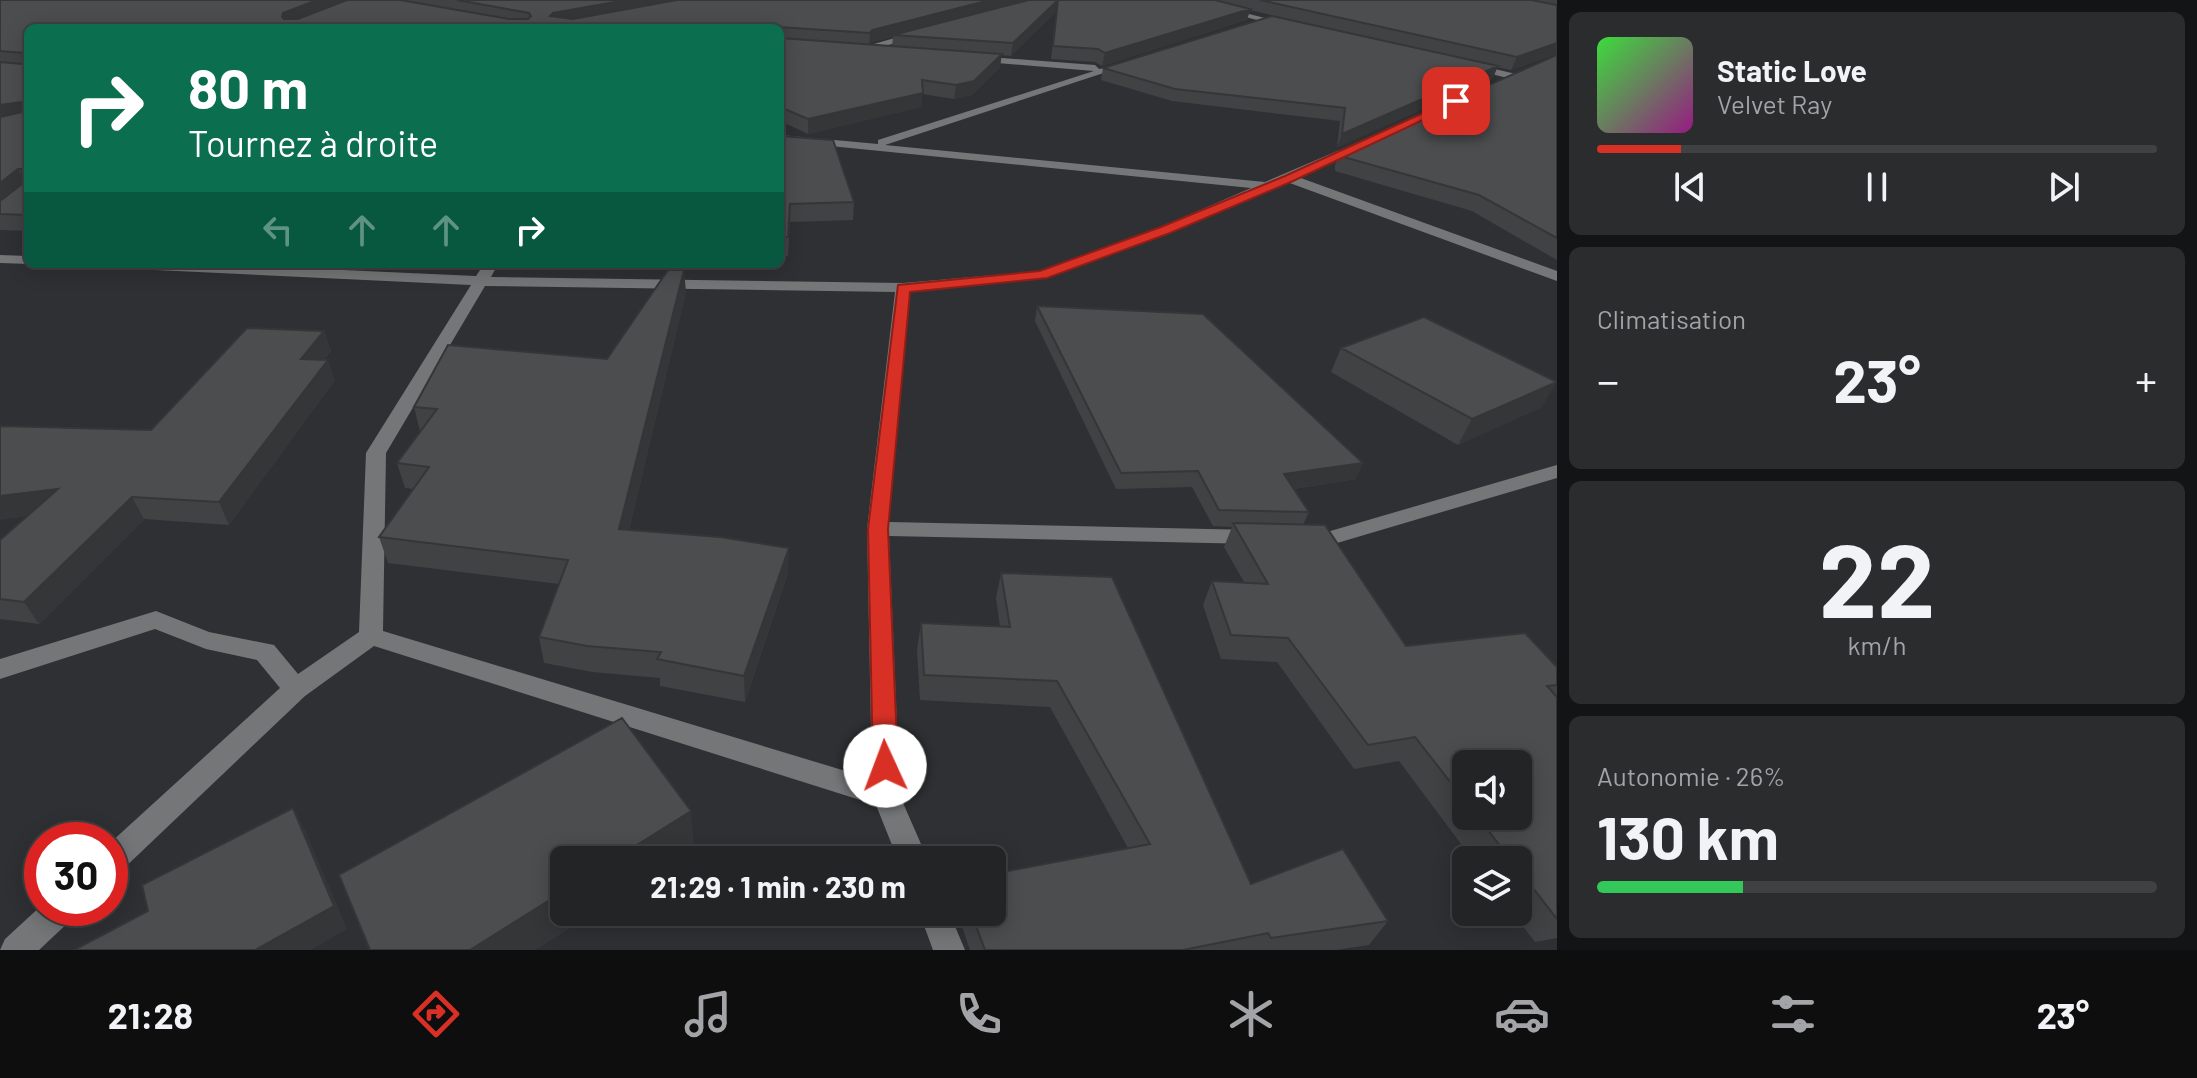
<!DOCTYPE html>
<html lang="fr">
<meta charset="utf-8">
<style>
body{margin:0;font-family:Barlow,sans-serif;background:#2b2c2e;color:#f1f3f6;height:100vh;display:flex;flex-direction:column;font-size:30px;white-space:nowrap}
*{box-sizing:border-box;margin:0}
p{font-size:26px;color:#a3a4a7}
.icon{flex:none;width:44px;height:44px;fill:none;stroke:currentColor;stroke-width:2;stroke-linecap:round;stroke-linejoin:round}
.map{position:relative;flex:1;overflow:hidden}
.sheet{display:flex;flex-direction:column;gap:12px;padding:12px;background:#131415;width:640px}
.sheet>*{flex:none}
.hud{position:absolute;left:24px;top:24px;width:760px;height:244px;border-radius:12px;box-shadow:0 4px 20px #0003,0 0 0 2px #404143;background:#0b6e4f;color:#fff;overflow:hidden}
.fabs{position:absolute;left:1452px;top:750px;display:grid;gap:16px}
.fabs a{display:grid;place-items:center;width:80px;height:80px;border-radius:12px;background:#232426;box-shadow:0 4px 20px #0003,0 0 0 2px #404143;font-size:40px}
.speed{position:absolute;left:24px;top:822px;display:flex;gap:16px;font-size:40px;font-weight:700;text-align:center}
.speed>*{display:grid;place-content:center;width:104px;height:104px;border-radius:50%;background:#232426;box-shadow:0 4px 20px #0003,0 0 0 2px #404143;line-height:1}
.speed .limit{border:12px solid #d22;background:#fff;color:#111}
.pin{position:absolute;display:grid;place-items:center;width:68px;height:68px;color:#fff;margin:-34px;border-radius:16px;box-shadow:0 4px 12px #0006}
.me{position:absolute;width:88px;margin:-44px;rotate:358deg;stroke-linejoin:round;filter:drop-shadow(0 0 6px #0008)}
.turn{display:flex;align-items:center;gap:28px;height:168px;padding:0 32px;font-size:36px}
.turn .icon{width:104px;height:104px;stroke-width:2.5}
.turn b{display:block;font-size:56px;line-height:68px}
.lanes{display:flex;align-items:center;height:76px;padding:0 32px;background:#0003;justify-content:center;gap:40px;direction:ltr}
.lanes .off{opacity:.35}
.big{font-size:60px;font-weight:700;line-height:1.1}
.sheet .tile{flex:1;display:flex;flex-direction:column;justify-content:center;gap:12px;min-width:0;padding:0 28px;border-radius:12px;background:#2b2c2e}
.sheet .dial{align-items:center;gap:0}
.dial b{font-size:104px;line-height:1}
.song{display:flex;align-items:center;gap:24px}
.cover{width:96px;height:96px;border-radius:12px;background:linear-gradient(135deg,hsl(120 70% 55%),hsl(310 70% 35%))}
.played{height:8px;border-radius:4px;background:linear-gradient(90deg,#d93025 15%,#404143 15%)}
.keys{display:flex;justify-content:space-around;direction:ltr}
.heat{display:flex;justify-content:space-between;align-items:center;font-size:44px;direction:ltr}
.charge{height:12px;border-radius:6px;background:linear-gradient(90deg,#34c759 26%,#404143 0)}
.trip{position:absolute;left:550px;top:846px;width:456px;height:80px;border-radius:12px;background:#232426;box-shadow:0 4px 20px #0003,0 0 0 2px #404143;font-weight:700;line-height:80px;text-align:center}
.menu{display:flex;height:128px;justify-content:space-around;align-items:center;background:#0e0e0f;color:#a3a4a7}
.menu .icon{width:56px;height:56px}
.menu .selected{color:#d93025}
.menu b{font-size:36px;color:#f1f3f6}
main{display:flex;flex:1;min-height:0}
.map>svg:first-child{display:block}
.lines{fill:none;stroke-linecap:round;stroke-linejoin:round}
.minor{fill:#757677;fill-rule:evenodd}
.wall{fill:#414244;fill-rule:evenodd}
.shaded-wall{fill:#353637}
.building{fill:#4c4d4f;stroke:#353637;stroke-width:2}
.route{fill:#d93025;stroke:#8d1f18;stroke-width:2}
</style>
<main>
<div class="map">
<svg width="1557" height="950" viewBox="0 0 1557 950">
<rect width="100%" height="100%" fill="#2f3033"/>
<g class="lines">
<path class="minor" d="M 1178,0 L 1193,0 L 1289,24 L 1285,27 Z
M 919,31 L 922,36 L 858,53 L 853,50 Z
M 976,56 L 1095,65 L 1099,69 L 1129,60 L 1134,63 L 885,145 L 1265,182 L 1363,140 L 1369,144 L 1367,147 L 1298,177 L 1557,271 L 1557,281 L 1287,182 L 1171,233 L 1047,278 L 910,292 L 889,522 L 1254,530 L 1262,532 L 1265,537 L 1262,542 L 1254,544 L 889,536 L 900,796 L 928,860 L 898,860 L 876,805 L 374,646 L 305,696 L 120,872 L 110,876 L 110,843 L 280,688 L 257,660 L 206,649 L 155,629 L 0,679 L 0,659 L 156,611 L 209,632 L 274,645 L 298,674 L 359,632 L 366,453 L 471,285 L 113,268 L 106,264 L 210,264 L 476,276 L 484,264 L 498,264 L 491,277 L 903,283 L 1040,271 L 1161,227 L 1251,188 L 780,141 L 780,135 L 878,144 L 878,140 L 1094,71 L 973,61 ZM 485,286 L 895,292 L 867,529 L 872,779 L 383,631 L 386,453 Z
M 1469,63 L 1516,74 L 1517,76 L 1512,79 L 1466,68 Z
M 0,255 L 28,256 L 30,264 L 0,263 Z
M 1557,465 L 1557,478 L 1327,546 L 1298,543 L 1295,538 L 1298,533 L 1327,532 Z
M 42,905 L 42,908 L 76,908 L 72,919 L 39,950 L 0,950 L 5,939 Z
M 919,912 L 949,912 L 965,950 L 933,950 Z"/>
</g>
<path class="wall" d="M 0,0 L 1557,0 L 1557,54 L 1511,70 L 1497,67 L 1493,78 L 1337,147 L 1340,121 L 1172,101 L 1101,80 L 1103,68 L 1340,31 L 1250,10 L 1247,20 L 1102,66 L 1095,62 L 1051,59 L 1057,11 L 1011,56 L 1001,55 L 1000,67 L 972,95 L 954,99 L 922,94 L 921,107 L 808,134 L 780,121 L 780,28 L 28,28 L 28,231 L 0,230 ZM 893,37 L 892,46 L 870,45 L 871,42 Z
M 1557,55 L 1557,260 L 1472,211 L 1335,171 L 1335,165 L 1341,150 Z
M 780,136 L 854,202 L 853,220 L 790,222 L 788,256 L 780,256 Z
M 686,292 L 629,530 L 788,573 L 745,702 L 660,686 L 660,678 L 592,672 L 544,663 L 539,637 L 559,584 L 388,563 L 379,537 L 413,489 L 405,488 L 397,463 L 420,431 L 414,407 L 607,359 Z
M 1037,306 L 1356,479 L 1293,489 L 1309,512 L 1303,525 L 1406,646 L 1557,667 L 1557,938 L 1535,942 L 1512,912 L 1518,912 L 1518,860 L 1473,860 L 1399,761 L 1354,769 L 1277,662 L 1221,659 L 1203,605 L 1212,581 L 1244,582 L 1224,547 L 1232,527 L 1213,526 L 1192,487 L 1116,489 L 1035,321 ZM 1466,764 L 1518,816 L 1466,816 Z
M 324,331 L 331,351 L 324,360 L 335,380 L 229,525 L 144,519 L 39,624 L 0,619 L 0,540 L 26,517 L 151,430 Z
M 1341,348 L 1542,407 L 1458,445 L 1331,372 Z
M 1001,573 L 1251,884 L 1388,921 L 1369,945 L 1336,950 L 970,950 L 957,912 L 992,912 L 1128,848 L 1050,707 L 920,700 L 917,649 L 921,623 L 1000,627 L 996,598 Z"/>
<path class="shaded-wall" d="M 317,0 L 349,0 L 285,28 L 282,17 L 283,13 Z
M 626,0 L 689,0 L 554,25 L 550,16 L 553,13 Z
M 990,0 L 1033,0 L 893,35 L 893,37 L 871,42 L 869,46 L 870,33 L 872,30 Z
M 1058,0 L 1057,11 L 1011,56 L 1013,43 Z
M 1250,9 L 1247,20 L 1102,66 L 1105,53 Z
M 1557,43 L 1557,54 L 1511,70 L 1517,57 Z
M 1002,54 L 1000,67 L 972,95 L 954,99 L 956,85 Z
M 1498,66 L 1493,78 L 1337,147 L 1342,134 Z
M 923,93 L 921,107 L 808,134 L 808,119 Z
M 21,102 L 27,116 L 0,121 L 0,105 Z
M 18,169 L 26,185 L 0,206 L 0,183 Z
M 684,270 L 686,292 L 623,554 L 619,529 Z
M 324,331 L 331,351 L 308,380 L 301,359 Z
M 328,360 L 335,380 L 229,525 L 219,502 Z
M 1557,382 L 1542,407 L 1458,445 L 1472,419 Z
M 1363,463 L 1356,479 L 1277,491 L 1284,474 Z
M 58,489 L 71,511 L 0,520 L 0,496 Z
M 132,497 L 144,519 L 39,624 L 24,602 Z
M 789,548 L 788,573 L 745,702 L 744,676 Z
M 293,808 L 306,832 L 347,929 L 311,950 L 255,950 Z
M 691,811 L 694,847 L 675,860 L 613,860 Z
M 564,891 L 564,912 L 595,912 L 536,950 L 470,950 Z"/>
<path class="building" d="M 0,0 L 317,0 L 283,13 L 282,17 L 284,19 L 298,19 L 347,0 L 400,0 L 509,19 L 528,19 L 531,16 L 529,13 L 457,0 L 626,0 L 553,13 L 550,16 L 573,19 L 677,0 L 990,0 L 872,30 L 870,33 L 778,27 L 28,28 L 28,215 L 0,214 L 0,201 L 22,184 L 22,169 L 18,169 L 0,183 L 0,117 L 23,112 L 24,105 L 21,102 L 0,105 L 0,62 L 22,64 L 25,61 L 24,53 L 0,51 Z
M 1029,0 L 1058,0 L 1013,43 L 893,35 Z
M 1058,0 L 1215,0 L 1250,9 L 1105,53 L 1098,49 L 1053,46 Z
M 1260,0 L 1531,0 L 1557,5 L 1557,43 L 1517,57 Z
M 1272,16 L 1498,66 L 1342,134 L 1345,108 L 1175,89 L 1103,68 Z
M 780,38 L 1002,54 L 974,81 L 956,85 L 922,80 L 923,93 L 808,119 L 780,107 Z
M 1557,55 L 1557,238 L 1479,195 L 1340,156 L 1341,150 Z
M 780,136 L 833,140 L 854,202 L 790,204 L 788,237 L 780,237 Z
M 668,270 L 684,270 L 619,529 L 720,537 L 789,548 L 744,676 L 657,659 L 661,652 L 587,646 L 539,637 L 568,560 L 379,537 L 429,467 L 397,463 L 437,409 L 414,407 L 448,345 L 607,359 Z
M 1037,306 L 1203,314 L 1363,463 L 1284,474 L 1309,512 L 1219,510 L 1198,471 L 1121,473 Z
M 1424,317 L 1557,382 L 1472,419 L 1341,348 Z
M 247,328 L 324,331 L 301,359 L 328,360 L 219,502 L 132,497 L 24,602 L 0,599 L 0,540 L 58,489 L 0,496 L 0,426 L 151,430 Z
M 1233,523 L 1325,525 L 1406,646 L 1525,633 L 1557,667 L 1557,685 L 1547,686 L 1557,697 L 1557,919 L 1518,869 L 1518,860 L 1511,860 L 1477,816 L 1518,816 L 1518,764 L 1466,764 L 1466,802 L 1415,737 L 1368,745 L 1288,638 L 1231,635 L 1212,581 L 1268,584 Z
M 1001,573 L 1112,577 L 1251,884 L 1343,849 L 1388,921 L 1271,938 L 1268,933 L 1183,950 L 985,950 L 971,912 L 992,912 L 992,874 L 1150,844 L 1057,681 L 924,675 L 921,623 L 1010,627 Z
M 622,718 L 691,811 L 613,860 L 564,860 L 564,891 L 470,950 L 370,950 L 339,875 Z
M 293,808 L 334,906 L 255,950 L 74,950 L 148,911 L 142,885 Z"/>
<path class="route" d="M 1456,98 L 1459,103 L 1293,181 L 1170,233 L 1047,278 L 910,292 L 888,529 L 898,766 L 894,773 L 885,777 L 877,773 L 873,766 L 868,529 L 898,285 L 1040,271 L 1161,227 L 1285,176 Z"/>
</svg>
<div class="fabs">
<a><svg class="icon" aria-label="sound" viewBox="0 0 24 24"><path d="M4 9h4l5-4v14l-5-4H4zM17 9q2 3 0 6"/></svg></a>
<a><svg class="icon" aria-label="layers" viewBox="0 0 24 24"><path d="M12 4l9 5-9 5-9-5zM3 14l9 5 9-5"/></svg></a>
</div>
<div class="speed"><div class="limit">30</div></div>
<div class="pin" style="left:1456px;top:101px;background:#d93025"><svg class="icon" aria-label="arrive" viewBox="0 0 24 24"><path d="M6 21V4h12l-3 4 3 4H6"/></svg></div>
<svg class="me" style="left:885px;top:766px" viewBox="-20 -20 40 40"><circle r="19" fill="#fff"/><path d="M0-13L10 11 0 6-10 11z" fill="#d93025"/></svg>
<div class="trip">21:29 · 1 min · 230 m</div>
<div class="hud">
<div class="turn"><svg class="icon" aria-label="right" viewBox="0 0 24 24"><path d="M7 20v-9h11M14 6l5 5-5 5"/></svg><div><b>80 m</b>Tournez à droite</div></div>
<div class="lanes"><svg class="icon off" aria-label="left" viewBox="0 0 24 24"><path d="M17 20v-9H6M10 6l-5 5 5 5"/></svg><svg class="icon off" aria-label="ahead" viewBox="0 0 24 24"><path d="M12 20V5M6 11l6-6 6 6"/></svg><svg class="icon off" aria-label="ahead" viewBox="0 0 24 24"><path d="M12 20V5M6 11l6-6 6 6"/></svg><svg class="icon" aria-label="right" viewBox="0 0 24 24"><path d="M7 20v-9h11M14 6l5 5-5 5"/></svg></div>
</div>
</div>
<section class="sheet">
<div class="tile">
<div class="song"><i class="cover"></i><div><b>Static Love</b><p>Velvet Ray</p></div></div>
<div class="played"></div>
<div class="keys"><svg class="icon" aria-label="previous" viewBox="0 0 24 24"><path d="M18 5L8 12l10 7zM5 5v14"/></svg><svg class="icon" aria-label="pause" viewBox="0 0 24 24"><path d="M8 5v14M16 5v14"/></svg><svg class="icon" aria-label="next" viewBox="0 0 24 24"><path d="M6 5l10 7-10 7zM19 5v14"/></svg></div>
</div>
<div class="tile"><p>Climatisation</p>
<div class="heat"><a>−</a><b class="big">23°</b><a>+</a></div>
</div>
<div class="tile dial"><b>22</b><p>km/h</p></div>
<div class="tile"><p>Autonomie · 26%</p><b class="big">130 km</b><div class="charge"></div></div>
</section>
</main>
<nav class="menu">
<b>21:28</b>
<svg class="icon selected" aria-label="directions" viewBox="0 0 24 24"><path d="M12 3l9 9-9 9-9-9zM9 14v-3h6M13 9l2 2-2 2"/></svg>
<svg class="icon" aria-label="music" viewBox="0 0 24 24"><path d="M9 18V5l10-2v13"/><circle cx="6" cy="18" r="3"/><circle cx="16" cy="16" r="3"/></svg>
<svg class="icon" aria-label="phone" viewBox="0 0 24 24"><path d="M5 4h4l2 5-3 2q2 4 5 5l2-3 5 2v4C11 20 4 13 5 4z"/></svg>
<svg class="icon" aria-label="climate" viewBox="0 0 24 24"><path d="M12 3v18M4 7l16 10M4 17L20 7"/></svg>
<svg class="icon" aria-label="car" viewBox="0 0 24 24"><path d="M5 17H2v-5l4-1 3-4h7l3 4 3 1v5h-3M9 17h6M6 11h13"/><circle cx="7" cy="17" r="2"/><circle cx="17" cy="17" r="2"/></svg>
<svg class="icon" aria-label="filters" viewBox="0 0 24 24"><path d="M4 7h16M4 17h16"/><circle cx="9" cy="7" r="2"/><circle cx="15" cy="17" r="2"/></svg>
<b>23°</b>
</nav>
